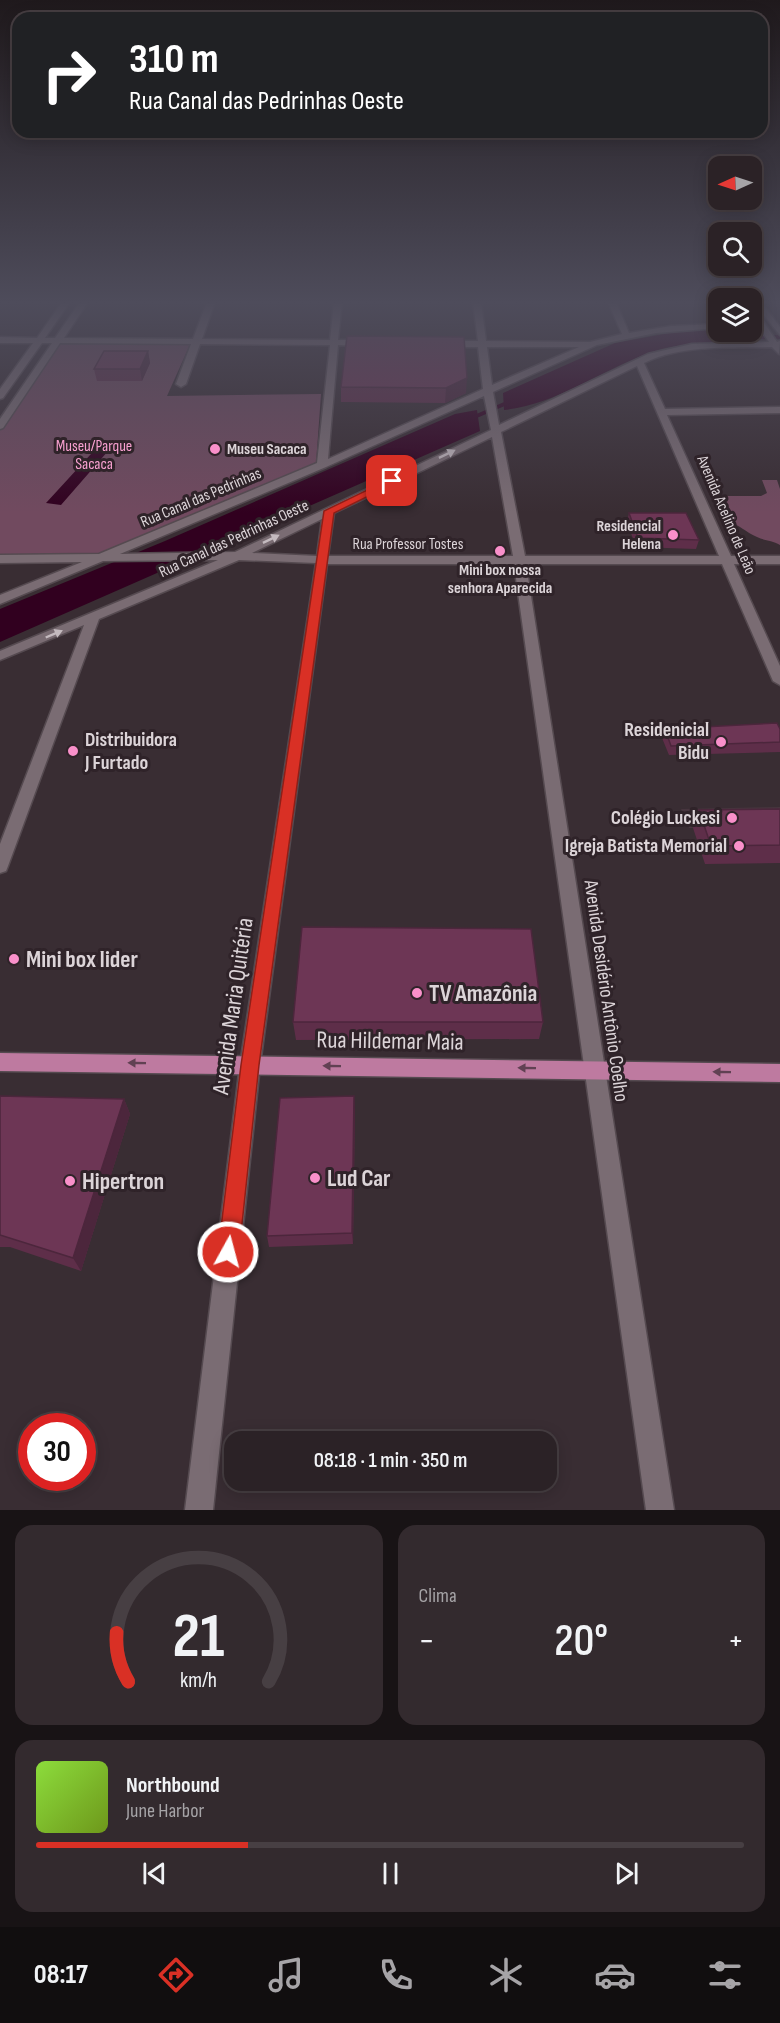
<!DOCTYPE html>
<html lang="pt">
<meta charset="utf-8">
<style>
body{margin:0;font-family:"Sofia Sans Condensed",sans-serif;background:#332a2e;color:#f1f3f6;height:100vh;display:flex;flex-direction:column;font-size:22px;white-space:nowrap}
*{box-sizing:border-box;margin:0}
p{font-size:20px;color:#a6a4a7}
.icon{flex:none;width:33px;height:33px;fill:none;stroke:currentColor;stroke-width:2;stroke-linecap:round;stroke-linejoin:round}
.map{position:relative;height:1510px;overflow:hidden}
.sheet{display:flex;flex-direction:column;gap:15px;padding:15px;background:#181315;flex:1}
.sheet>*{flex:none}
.banner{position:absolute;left:12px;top:12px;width:756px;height:126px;border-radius:18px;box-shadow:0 3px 15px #0003,0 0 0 2px #473f43;background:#202124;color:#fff;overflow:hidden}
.needle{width:39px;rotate:267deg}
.controls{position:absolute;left:708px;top:156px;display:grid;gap:12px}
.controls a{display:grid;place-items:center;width:54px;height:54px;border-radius:12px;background:#2b2226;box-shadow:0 3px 15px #0003,0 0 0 2px #473f43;font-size:30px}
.speed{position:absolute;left:18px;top:1413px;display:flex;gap:12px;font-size:30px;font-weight:700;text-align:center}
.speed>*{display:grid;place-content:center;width:78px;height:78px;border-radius:50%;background:#2b2226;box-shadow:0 3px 15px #0003,0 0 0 2px #473f43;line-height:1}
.speed .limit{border:9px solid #d22;background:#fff;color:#111}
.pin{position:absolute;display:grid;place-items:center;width:51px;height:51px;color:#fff;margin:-26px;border-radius:12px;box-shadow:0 3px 9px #0006}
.me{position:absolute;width:66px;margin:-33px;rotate:7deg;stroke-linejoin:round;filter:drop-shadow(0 0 4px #0008)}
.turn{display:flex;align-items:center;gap:21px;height:126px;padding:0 18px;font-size:27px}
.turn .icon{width:78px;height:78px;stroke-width:2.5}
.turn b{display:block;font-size:42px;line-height:51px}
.big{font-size:45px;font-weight:600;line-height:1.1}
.sheet .card{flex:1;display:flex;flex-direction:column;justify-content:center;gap:9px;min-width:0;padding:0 21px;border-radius:18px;background:#332a2e}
.sheet .dial{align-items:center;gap:0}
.dial svg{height:156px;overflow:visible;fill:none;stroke:#473f43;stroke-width:7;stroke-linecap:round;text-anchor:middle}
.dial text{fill:#f1f3f6;stroke:none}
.song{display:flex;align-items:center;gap:18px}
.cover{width:72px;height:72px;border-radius:9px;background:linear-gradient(135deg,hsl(90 70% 55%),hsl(80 70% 35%))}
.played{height:6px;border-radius:3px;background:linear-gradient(90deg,#d93025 30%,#473f43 30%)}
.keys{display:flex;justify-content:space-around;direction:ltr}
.heat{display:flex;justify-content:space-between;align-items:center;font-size:33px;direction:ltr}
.sheet .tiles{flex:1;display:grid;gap:15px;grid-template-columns:1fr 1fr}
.card:last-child{grid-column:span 2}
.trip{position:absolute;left:224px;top:1431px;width:333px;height:60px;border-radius:18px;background:#2b2226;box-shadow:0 3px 15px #0003,0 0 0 2px #473f43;font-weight:600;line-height:60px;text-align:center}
.dock{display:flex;height:96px;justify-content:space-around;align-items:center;background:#110e0f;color:#a6a4a7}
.dock .icon{width:42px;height:42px}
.dock .active{color:#d93025}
.dock b{font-size:27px;color:#f1f3f6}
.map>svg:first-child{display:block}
.built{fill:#47353e}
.green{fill:#714a5f}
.water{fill:#31001f}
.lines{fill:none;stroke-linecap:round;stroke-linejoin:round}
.stream{stroke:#31001f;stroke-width:4}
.minor-casing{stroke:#554a50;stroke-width:3}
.major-casing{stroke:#554a50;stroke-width:3}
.minor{fill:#7a6c73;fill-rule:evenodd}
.major{fill:#be7aa0;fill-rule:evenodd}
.wall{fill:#5e2e49}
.shaded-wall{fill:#4c263c}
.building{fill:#6d3655;stroke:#4c263c;stroke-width:1.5}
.oneway{fill:#c4babf}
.oneway2{fill:#614153}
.route{fill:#d93025;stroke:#8d1f18;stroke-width:1.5}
.poi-dot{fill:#f990ca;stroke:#2f2329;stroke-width:2}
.labels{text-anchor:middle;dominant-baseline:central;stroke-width:6;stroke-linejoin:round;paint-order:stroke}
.far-park-label{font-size:16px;fill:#f8a0d0;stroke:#2f2329}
.far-poi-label{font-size:16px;font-weight:bold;fill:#dcd4d8;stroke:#2f2329;text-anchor:start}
.far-street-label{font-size:16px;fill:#dcd4d8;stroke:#2f2329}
.poi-label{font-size:20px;font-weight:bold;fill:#dcd4d8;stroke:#2f2329;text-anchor:end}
.street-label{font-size:20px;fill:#dcd4d8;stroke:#2f2329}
.near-poi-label{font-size:24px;font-weight:bold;fill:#dcd4d8;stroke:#2f2329;text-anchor:start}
.near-street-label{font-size:24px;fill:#dcd4d8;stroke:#2f2329}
</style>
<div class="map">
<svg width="780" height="1510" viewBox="0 0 780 1510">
<rect width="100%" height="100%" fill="#392d33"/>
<path class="built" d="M 780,807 L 780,827 L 689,828 L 681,809 Z"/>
<path class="green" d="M 58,342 L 191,342 L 167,396 L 321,394 L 316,464 L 93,556 L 0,556 L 0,429 Z
M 762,480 L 777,480 L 780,489 L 780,545 C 772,540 765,541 757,537 C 745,532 741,525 726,521 L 717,496 L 761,496 L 767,493 Z"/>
<path class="water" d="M 718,328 L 718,332 L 750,332 L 756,341 C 721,342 679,341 646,354 C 599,372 554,405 504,410 L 503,393 L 615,343 L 686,330 Z
M 477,410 L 480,431 L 0,642 L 0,609 L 165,541 L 455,414 Z
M 102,442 L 115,443 L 61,505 L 46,503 Z"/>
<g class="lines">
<path class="stream" d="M 747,337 L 780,337
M 472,418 L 509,402"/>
<g class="minor-casing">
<path id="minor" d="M 62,302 L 70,302 L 45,338 L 55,338 L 80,302 L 88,302 L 64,338 L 193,339 L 207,302 L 215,302 L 202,339 L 330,340 L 334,302 L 342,302 L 338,340 L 366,340 L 370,343 L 366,346 L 338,345 L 328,459 L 483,389 L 478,347 L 444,347 L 440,344 L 444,341 L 478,341 L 473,302 L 481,302 L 486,341 L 590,342 L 622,334 L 608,302 L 616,302 L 629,333 L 671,326 L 718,324 L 718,328 L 656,333 L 597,345 L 493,392 L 499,425 L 648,354 L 692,344 L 769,342 L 752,316 L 752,309 L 755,309 L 777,342 L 780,341 L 779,354 L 772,347 C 730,348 682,344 644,363 L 665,409 L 780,407 L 780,413 L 667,415 L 731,556 L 780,556 L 780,564 L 734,564 L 780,666 L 780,685 L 773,681 L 722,564 L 526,564 L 674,1510 L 646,1510 L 514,564 L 327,564 L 260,1065 L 213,1510 L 185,1510 L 240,1065 L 316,563 L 239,560 L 99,619 L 8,866 L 6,871 L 0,873 L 0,844 L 84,625 L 0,660 L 0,651 L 218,560 L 103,561 L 0,604 L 0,595 L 82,562 L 0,563 L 0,555 L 99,554 L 317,463 L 330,345 L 200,344 L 186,384 L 181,387 L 176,384 L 191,344 L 60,343 L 3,428 L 0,429 L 0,419 L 52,343 L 42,343 L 3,398 L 0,399 L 0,389 L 33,343 L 0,343 L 0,337 L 37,338 ZM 487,347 L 579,347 L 492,385 ZM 637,366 L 719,556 L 525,556 L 501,432 ZM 484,396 L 491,430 L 235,552 L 120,554 L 326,467 ZM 492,437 L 513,556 L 328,556 L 334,513 ZM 322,519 L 317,556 L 252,553 Z
M 753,302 L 761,302 L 780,327 L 780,335 Z"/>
</g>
<g class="major-casing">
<path id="major" d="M 0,1053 L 780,1064 L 780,1082 L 0,1071 Z"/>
</g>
<use href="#minor" class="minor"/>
<use href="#major" class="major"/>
</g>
<path class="wall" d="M 347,336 L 466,393 L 445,403 L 341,402 L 341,387 Z
M 148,351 L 150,363 L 142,381 L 97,381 L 94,369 Z
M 629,513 L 699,540 L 696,549 L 636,547 L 627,522 Z
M 665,729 L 780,729 L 780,752 L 669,755 L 662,738 Z
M 780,809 L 780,863 L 705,864 L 693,828 L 699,810 Z
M 293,1022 L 543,1022 L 539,1039 L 296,1040 Z
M 0,1096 L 124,1099 L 130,1114 L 81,1271 L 10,1247 L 0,1247 Z
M 355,1108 L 353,1244 L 269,1247 L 267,1236 Z"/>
<path class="shaded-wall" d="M 148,351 L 150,363 L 142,381 L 140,369 Z
M 467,378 L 466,393 L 445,403 L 446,388 Z
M 354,1096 L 355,1108 L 353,1244 L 352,1233 Z
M 124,1099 L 130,1114 L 81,1271 L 73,1258 Z"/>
<path class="building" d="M 347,336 L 464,337 L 467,378 L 446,388 L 341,387 Z
M 104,351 L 148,351 L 140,369 L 94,369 Z
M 629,513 L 686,513 L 699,540 L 638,538 Z
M 777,723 L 780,729 L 780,742 L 671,746 L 665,729 Z
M 780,809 L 780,845 L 711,846 L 699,810 Z
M 302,927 L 531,929 L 543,1022 L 293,1022 Z
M 0,1096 L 124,1099 L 73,1258 L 0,1235 Z
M 354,1096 L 352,1233 L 267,1236 L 280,1098 Z"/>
<defs><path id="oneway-solid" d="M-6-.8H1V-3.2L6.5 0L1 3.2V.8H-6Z" transform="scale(1.5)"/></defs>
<g class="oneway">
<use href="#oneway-solid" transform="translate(447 454) rotate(-26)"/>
<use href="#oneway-solid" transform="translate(271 539) rotate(-26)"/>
<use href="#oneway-solid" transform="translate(54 634) rotate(-23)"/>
</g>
<g class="oneway2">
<use href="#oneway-solid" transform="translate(137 1063) rotate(-179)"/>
<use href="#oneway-solid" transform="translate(332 1066) rotate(-179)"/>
<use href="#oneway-solid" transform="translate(527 1068) rotate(-179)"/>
<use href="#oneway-solid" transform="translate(722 1072) rotate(-179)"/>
</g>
<linearGradient id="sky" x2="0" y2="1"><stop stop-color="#1f191c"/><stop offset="0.59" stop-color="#4e4c5b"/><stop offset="1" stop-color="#4e4c5b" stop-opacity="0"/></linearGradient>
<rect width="780" height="513" fill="url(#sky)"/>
<path class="route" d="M 392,478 L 395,479 L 395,483 L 334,513 L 259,1065 L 239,1252 L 236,1260 L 228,1263 L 221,1260 L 218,1252 L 241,1065 L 324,511 Z"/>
<g class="poi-dot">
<circle cx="215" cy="449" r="6"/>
<circle cx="673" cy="535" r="6"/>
<circle cx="500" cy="551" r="6"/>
<circle cx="721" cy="742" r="6"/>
<circle cx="73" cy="751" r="6"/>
<circle cx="732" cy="818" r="6"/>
<circle cx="739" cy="846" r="6"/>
<circle cx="14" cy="959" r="6"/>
<circle cx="417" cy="993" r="6"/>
<circle cx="315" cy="1178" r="6"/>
<circle cx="70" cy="1181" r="6"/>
</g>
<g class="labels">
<g class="far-park-label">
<text x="94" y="446">Museu/Parque<tspan x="94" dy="18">Sacaca</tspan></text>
</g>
<g class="far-poi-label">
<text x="227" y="449">Museu Sacaca</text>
<text x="661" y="526" text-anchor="end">Residencial<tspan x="661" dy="18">Helena</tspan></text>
<text x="500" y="570" text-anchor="middle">Mini box nossa<tspan x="500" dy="18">senhora Aparecida</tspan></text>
</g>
<g class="far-street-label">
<text transform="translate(201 498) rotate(-23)">Rua Canal das Pedrinhas</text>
<text transform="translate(726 515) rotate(67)">Avenida Acelino de Leão</text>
<text transform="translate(234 539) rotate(-25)">Rua Canal das Pedrinhas Oeste</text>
<text x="408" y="544">Rua Professor Tostes</text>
</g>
<g class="poi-label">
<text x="709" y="730">Residenicial<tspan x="709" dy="23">Bidu</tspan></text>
<text x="85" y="740" text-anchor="start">Distribuidora<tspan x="85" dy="23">J Furtado</tspan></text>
<text x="720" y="818">Colégio Luckesi</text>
<text x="727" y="846">Igreja Batista Memorial</text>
</g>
<g class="street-label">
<text transform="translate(606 991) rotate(82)">Avenida Desidério Antônio Coelho</text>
</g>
<g class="near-poi-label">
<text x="26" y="959">Mini box lider</text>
<text x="429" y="993">TV Amazônia</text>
<text x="327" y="1178">Lud Car</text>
<text x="82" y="1181">Hipertron</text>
</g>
<g class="near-street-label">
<text transform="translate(233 1006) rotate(-82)">Avenida Maria Quitéria</text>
<text transform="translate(390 1041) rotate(1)">Rua Hildemar Maia</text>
</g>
</g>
</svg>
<div class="controls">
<a><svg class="needle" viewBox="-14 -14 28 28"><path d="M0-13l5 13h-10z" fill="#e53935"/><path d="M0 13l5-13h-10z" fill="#a6a4a7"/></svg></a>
<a><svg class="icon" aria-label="search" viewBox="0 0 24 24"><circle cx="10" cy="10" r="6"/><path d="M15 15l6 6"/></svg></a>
<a><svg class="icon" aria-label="layers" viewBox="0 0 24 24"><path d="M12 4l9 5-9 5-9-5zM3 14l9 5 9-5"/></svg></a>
</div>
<div class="speed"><div class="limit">30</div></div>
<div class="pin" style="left:392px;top:481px;background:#d93025"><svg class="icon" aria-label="arrive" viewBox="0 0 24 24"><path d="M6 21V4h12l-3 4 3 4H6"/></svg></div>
<svg class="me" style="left:228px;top:1252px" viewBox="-20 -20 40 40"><circle r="17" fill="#d93025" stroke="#fff" stroke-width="3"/><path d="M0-11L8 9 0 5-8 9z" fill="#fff"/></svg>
<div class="trip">08:18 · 1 min · 350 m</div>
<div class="banner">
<div class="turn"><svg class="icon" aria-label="right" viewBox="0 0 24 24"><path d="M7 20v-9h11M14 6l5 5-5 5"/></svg><div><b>310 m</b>Rua Canal das Pedrinhas Oeste</div></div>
</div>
</div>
<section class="sheet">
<div class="tiles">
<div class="card dial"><svg viewBox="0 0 100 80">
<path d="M14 69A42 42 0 1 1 86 69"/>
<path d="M14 69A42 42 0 0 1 8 44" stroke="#d93025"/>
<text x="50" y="56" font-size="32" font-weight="700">21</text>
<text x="50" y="72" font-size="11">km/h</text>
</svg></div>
<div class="card"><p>Clima</p>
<div class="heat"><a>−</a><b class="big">20°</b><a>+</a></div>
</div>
<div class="card">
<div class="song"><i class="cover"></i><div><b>Northbound</b><p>June Harbor</p></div></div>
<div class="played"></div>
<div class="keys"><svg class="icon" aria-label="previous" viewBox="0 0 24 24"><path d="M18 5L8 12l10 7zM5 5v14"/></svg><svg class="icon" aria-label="pause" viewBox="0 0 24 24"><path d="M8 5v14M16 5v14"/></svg><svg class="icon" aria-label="next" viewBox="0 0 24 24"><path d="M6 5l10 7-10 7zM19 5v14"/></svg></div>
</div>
</div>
</section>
<nav class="dock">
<b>08:17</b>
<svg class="icon active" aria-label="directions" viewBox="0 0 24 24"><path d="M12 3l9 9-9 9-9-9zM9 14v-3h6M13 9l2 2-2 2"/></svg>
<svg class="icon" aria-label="music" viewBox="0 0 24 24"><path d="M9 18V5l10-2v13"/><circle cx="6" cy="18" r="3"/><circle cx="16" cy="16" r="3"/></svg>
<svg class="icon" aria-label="phone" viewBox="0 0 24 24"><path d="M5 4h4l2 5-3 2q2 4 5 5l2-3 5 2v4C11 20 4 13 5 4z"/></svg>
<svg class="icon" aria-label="climate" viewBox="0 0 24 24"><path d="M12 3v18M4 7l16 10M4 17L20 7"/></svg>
<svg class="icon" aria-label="car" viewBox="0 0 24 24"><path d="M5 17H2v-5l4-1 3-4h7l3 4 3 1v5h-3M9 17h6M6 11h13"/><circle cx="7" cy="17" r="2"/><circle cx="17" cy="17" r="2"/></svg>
<svg class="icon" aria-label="filters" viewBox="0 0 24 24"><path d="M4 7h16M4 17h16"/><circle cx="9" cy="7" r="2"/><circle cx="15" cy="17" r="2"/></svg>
</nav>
